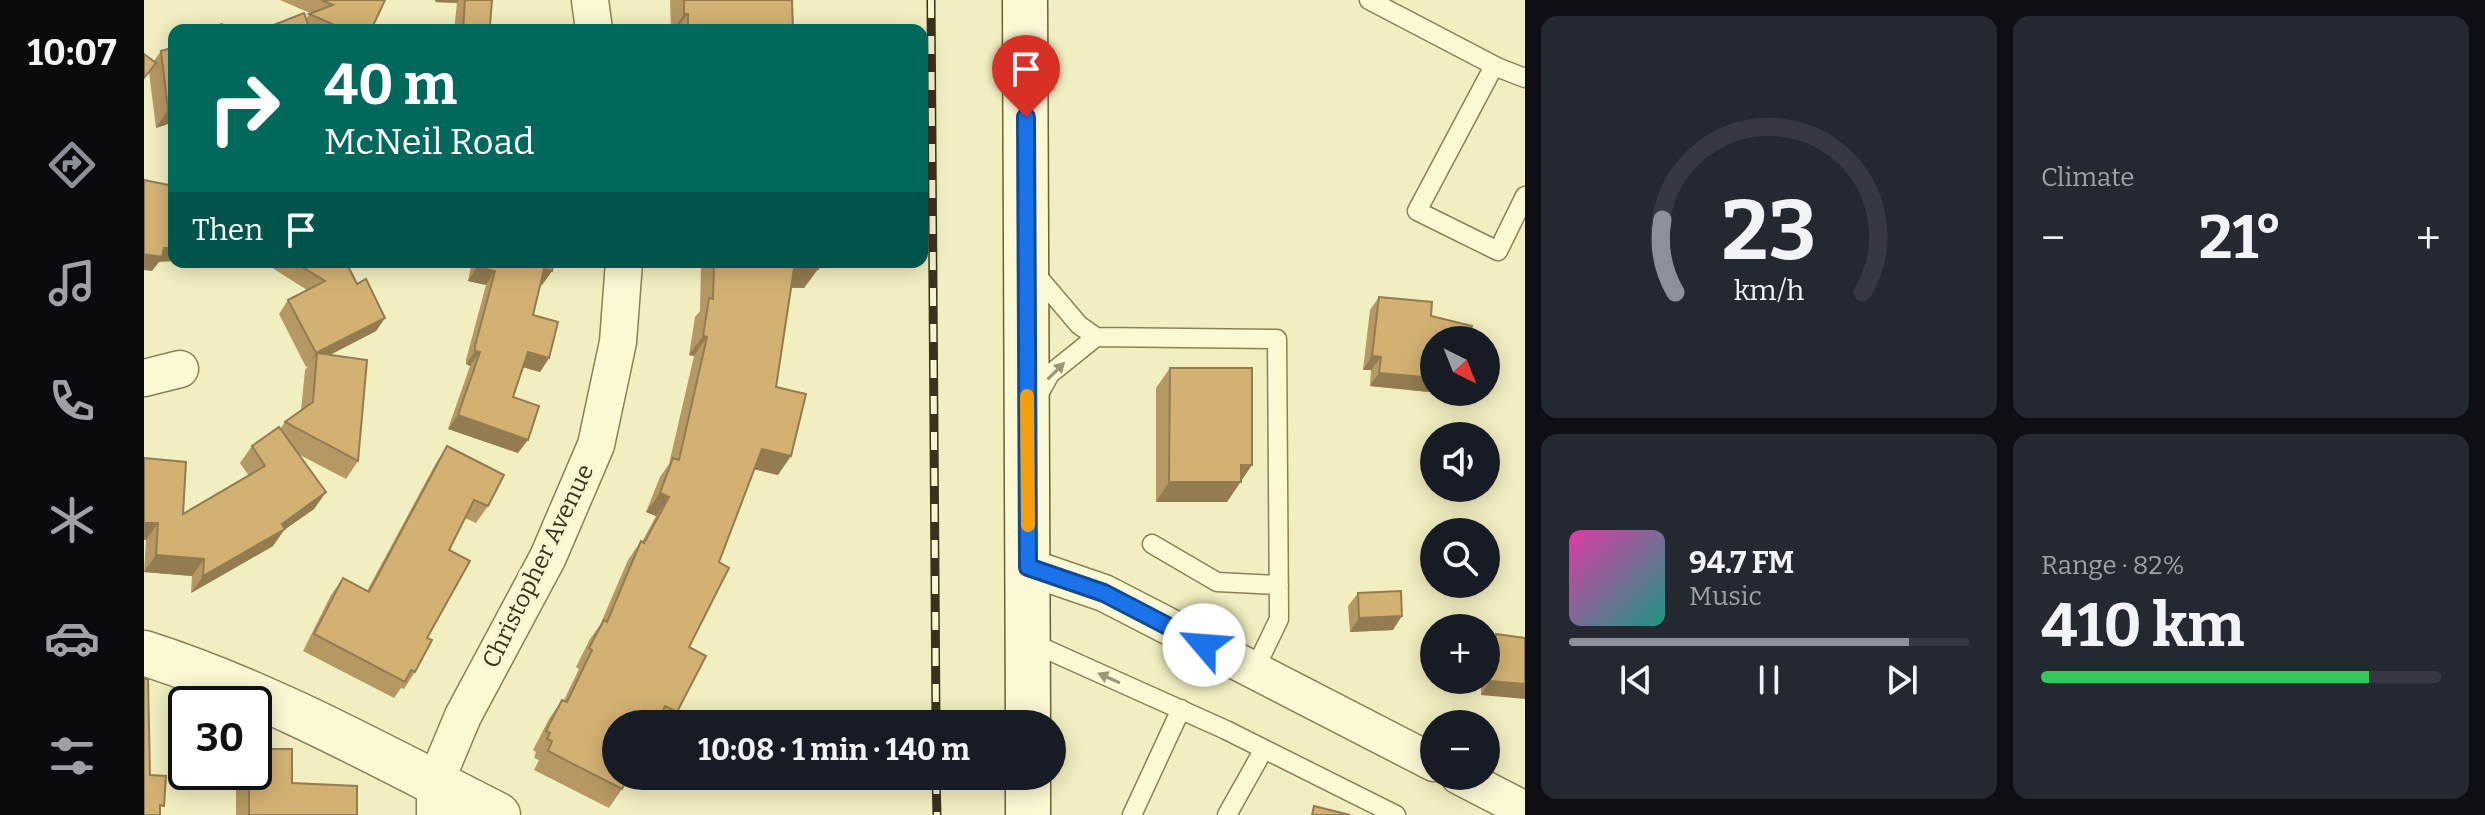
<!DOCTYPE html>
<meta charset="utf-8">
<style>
body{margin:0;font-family:Bitter,serif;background:#242831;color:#f1f3f6;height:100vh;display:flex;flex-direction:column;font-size:30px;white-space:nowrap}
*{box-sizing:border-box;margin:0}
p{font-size:26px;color:#9ea1a6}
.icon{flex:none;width:44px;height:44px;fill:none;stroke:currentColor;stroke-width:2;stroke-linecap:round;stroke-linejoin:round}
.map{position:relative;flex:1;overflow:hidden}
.drawer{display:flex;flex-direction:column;gap:16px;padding:16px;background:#0d0f14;width:960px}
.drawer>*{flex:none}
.guide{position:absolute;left:24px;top:24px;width:760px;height:244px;border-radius:16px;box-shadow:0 4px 20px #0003;background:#00695c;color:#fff;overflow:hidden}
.needle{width:52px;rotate:137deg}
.controls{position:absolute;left:1276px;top:326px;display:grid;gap:16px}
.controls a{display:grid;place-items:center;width:80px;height:80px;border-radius:50%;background:#171b24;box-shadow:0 4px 20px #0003;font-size:40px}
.speed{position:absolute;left:24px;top:686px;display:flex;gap:16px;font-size:40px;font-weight:700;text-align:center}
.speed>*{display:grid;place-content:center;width:104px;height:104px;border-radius:50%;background:#171b24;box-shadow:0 4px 20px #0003;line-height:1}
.speed .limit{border:4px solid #111;border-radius:12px;background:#fff;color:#111}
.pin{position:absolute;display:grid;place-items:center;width:68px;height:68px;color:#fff;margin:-82px -34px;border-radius:50% 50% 50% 0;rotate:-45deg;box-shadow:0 0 8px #0007}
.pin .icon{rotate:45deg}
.me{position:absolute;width:88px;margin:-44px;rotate:297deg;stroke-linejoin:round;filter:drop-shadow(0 0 6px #0008)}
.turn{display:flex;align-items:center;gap:28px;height:168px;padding:0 24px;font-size:36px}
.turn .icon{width:104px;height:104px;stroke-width:2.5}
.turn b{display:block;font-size:56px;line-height:68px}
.then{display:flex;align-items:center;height:76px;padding:0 24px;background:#0003;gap:16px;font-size:30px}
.big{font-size:60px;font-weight:700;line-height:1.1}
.drawer .tile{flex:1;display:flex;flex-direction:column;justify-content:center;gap:12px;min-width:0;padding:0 28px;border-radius:16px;background:#242831}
.drawer .dial{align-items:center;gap:0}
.dial svg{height:208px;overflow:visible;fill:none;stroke:#363941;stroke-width:7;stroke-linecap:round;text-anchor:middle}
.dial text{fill:#f1f3f6;stroke:none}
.song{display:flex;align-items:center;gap:24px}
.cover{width:96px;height:96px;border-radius:12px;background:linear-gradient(135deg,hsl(320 70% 55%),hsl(170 70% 35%))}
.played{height:8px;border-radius:4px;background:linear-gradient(90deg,#8c9099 85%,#363941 85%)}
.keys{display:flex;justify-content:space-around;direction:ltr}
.heat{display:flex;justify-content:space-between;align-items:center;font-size:44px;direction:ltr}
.charge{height:12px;border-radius:6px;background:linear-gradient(90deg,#34c759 82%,#363941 0)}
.drawer .tiles{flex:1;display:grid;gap:16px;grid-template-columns:repeat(2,1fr)}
.trip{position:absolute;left:458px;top:710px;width:464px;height:80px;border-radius:40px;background:#171b24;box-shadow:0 4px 20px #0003;font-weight:700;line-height:80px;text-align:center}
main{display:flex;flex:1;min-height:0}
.menu{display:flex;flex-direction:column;width:144px;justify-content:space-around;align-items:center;background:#090b0e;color:#9ea1a6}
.menu .icon{width:56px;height:56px}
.menu .on{color:#8c9099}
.menu b{font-size:36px;color:#f1f3f6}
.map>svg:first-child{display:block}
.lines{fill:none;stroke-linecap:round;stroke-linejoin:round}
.service-casing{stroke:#8c8056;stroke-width:21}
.minor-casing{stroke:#8c8056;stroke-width:39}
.tertiary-casing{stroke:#8c8056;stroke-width:47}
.secondary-casing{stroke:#6d603a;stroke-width:47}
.service{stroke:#fbf9d4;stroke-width:18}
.minor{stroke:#fbf9d4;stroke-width:36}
.tertiary{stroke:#fbf9d4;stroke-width:44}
.secondary{stroke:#fbf9d4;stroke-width:44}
.rail-casing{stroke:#3a321c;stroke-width:9}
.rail{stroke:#f8f6d0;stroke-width:6;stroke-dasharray:18;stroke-linecap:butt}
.wall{fill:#b59863}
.shaded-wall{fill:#937c50}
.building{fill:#d2b173;stroke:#937c50;stroke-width:2}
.oneway{fill:#9a9678}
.route-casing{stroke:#114b97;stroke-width:20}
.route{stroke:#1a73e8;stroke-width:14}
.slow{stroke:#f59e0b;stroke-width:14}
.labels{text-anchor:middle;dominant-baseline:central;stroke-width:8;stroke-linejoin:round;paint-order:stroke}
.street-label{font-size:24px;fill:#3a321c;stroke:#f8f6d0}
</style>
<main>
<nav class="menu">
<b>10:07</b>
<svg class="icon on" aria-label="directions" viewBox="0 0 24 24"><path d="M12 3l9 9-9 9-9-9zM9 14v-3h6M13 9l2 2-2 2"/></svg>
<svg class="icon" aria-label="music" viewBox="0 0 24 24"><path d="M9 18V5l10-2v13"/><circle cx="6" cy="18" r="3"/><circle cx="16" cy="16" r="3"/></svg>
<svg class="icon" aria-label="phone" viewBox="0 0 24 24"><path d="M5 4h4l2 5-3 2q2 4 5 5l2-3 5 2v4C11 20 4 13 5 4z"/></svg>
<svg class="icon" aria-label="climate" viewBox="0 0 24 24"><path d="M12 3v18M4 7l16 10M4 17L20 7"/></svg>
<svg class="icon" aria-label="car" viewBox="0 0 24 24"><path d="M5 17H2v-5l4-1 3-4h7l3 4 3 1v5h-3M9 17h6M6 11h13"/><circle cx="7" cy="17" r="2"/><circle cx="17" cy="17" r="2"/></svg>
<svg class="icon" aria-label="filters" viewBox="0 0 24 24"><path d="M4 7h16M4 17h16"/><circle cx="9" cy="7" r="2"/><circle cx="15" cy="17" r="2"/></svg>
</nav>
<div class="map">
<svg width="1381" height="815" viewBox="0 0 1381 815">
<rect width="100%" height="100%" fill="#f1eec0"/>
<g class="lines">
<g class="service-casing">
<path id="service" d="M 1225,0 L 1355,68
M 1381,78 L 1350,66 L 1273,211 L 1354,251 L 1381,196
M 890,272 L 935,325 L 952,337 L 1133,339 L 1135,619 L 1110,671
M 893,397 L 906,374 L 952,337
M 1008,544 L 1073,582 L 1135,585
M 886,642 L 1082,730 L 1252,815
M 988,815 L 1037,709
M 1083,815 L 1120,749"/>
</g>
<g class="minor-casing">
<path id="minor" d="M 446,0 L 450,30
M 0,378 L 36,369
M 884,567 L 960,593 L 1290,763
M 1315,776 L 1381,810
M 291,815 L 291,783 L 319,716 L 404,557 L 452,445 L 474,342 L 480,262"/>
</g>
<g class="tertiary-casing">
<path id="tertiary" d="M 0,653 C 125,693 237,756 354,815"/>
</g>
<g class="secondary-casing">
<path id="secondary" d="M 881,0 L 884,724
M 884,776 L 884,815"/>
</g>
<use href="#service" class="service"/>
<use href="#minor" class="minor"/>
<use href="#tertiary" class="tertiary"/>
<use href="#secondary" class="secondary"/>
<g class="rail-casing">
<path id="rail" d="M 787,0 L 792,724
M 792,776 L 793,815"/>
</g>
<use href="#rail" class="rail"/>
</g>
<path class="wall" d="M 136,0 L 241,0 L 227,30 L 117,30 L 162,19 L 166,13 Z
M 291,0 L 348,0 L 346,25 L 365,30 L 310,30 L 313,3 L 291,2 Z
M 526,0 L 648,0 L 649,30 L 527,30 Z
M 17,51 L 30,122 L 12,128 L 5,72 L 10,61 Z
M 119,262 L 202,262 L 213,284 L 241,318 L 232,331 L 186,355 L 214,461 L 202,479 L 154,454 L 182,492 L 170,509 L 140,530 L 129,546 L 47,593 L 48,576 L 0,572 L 2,540 L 0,458 L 39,514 L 105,476 L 96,463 L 108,446 L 137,428 L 141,422 L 157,411 L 161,370 L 164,366 L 162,367 L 135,314 L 144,300 L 163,290 Z
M 328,262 L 410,262 L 408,271 L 398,285 L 396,284 L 389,315 L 405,358 L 396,372 L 379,367 L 369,397 L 374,453 L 304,429 L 326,366 L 322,364 L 322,360 L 342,285 L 324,281 Z
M 552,262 L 674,262 L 674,269 L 660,288 L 647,288 L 632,387 L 634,475 L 610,469 L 575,562 L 545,647 L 533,712 L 525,724 L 472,724 L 478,789 L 465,808 L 390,770 L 395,760 L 390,758 L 392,752 L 389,750 L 405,719 L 418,700 L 420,700 L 435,669 L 432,667 L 446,639 L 456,625 L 484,560 L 497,541 L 498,542 L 512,516 L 502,512 L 516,477 L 525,464 L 550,356 L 545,355 L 551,317 L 556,311 L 557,265 L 552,265 Z
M 1235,297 L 1287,316 L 1305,394 L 1226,386 L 1227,370 L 1219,370 L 1226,310 Z
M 1026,368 L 1097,481 L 1083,502 L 1012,502 L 1012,388 Z
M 303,446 L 344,506 L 332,523 L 321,518 L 305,550 L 283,638 L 271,672 L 260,689 L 257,688 L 250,698 L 159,651 L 187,595 L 199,578 L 223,591 L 292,463 Z
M 1214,593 L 1249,630 L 1206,632 L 1204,606 Z
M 1352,634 L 1381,638 L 1337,695 L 1337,686 L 1324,685 L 1324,680 L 1342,680 L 1342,641 L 1347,642 Z
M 92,772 L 110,772 L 148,783 L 213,815 L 92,815 Z"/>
<path class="shaded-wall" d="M 293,0 L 315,0 L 313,3 L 291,2 Z
M 540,14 L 544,14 L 532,30 L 529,30 Z
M 30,108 L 30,122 L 12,128 L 24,110 Z
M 20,248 L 30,248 L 30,261 L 15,262 L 8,271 L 0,270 L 0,254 Z
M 333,267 L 351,271 L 342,285 L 324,281 Z
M 650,268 L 674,269 L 660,288 L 637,287 Z
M 400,269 L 408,271 L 398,285 L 390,283 Z
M 241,318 L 232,331 L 172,362 L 173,353 L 162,367 L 172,353 Z
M 559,336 L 563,337 L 550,356 L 545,355 Z
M 331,351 L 336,352 L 326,366 L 322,364 Z
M 384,352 L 405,358 L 396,372 L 375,366 Z
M 1228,356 L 1237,357 L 1227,370 L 1219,370 Z
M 1235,373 L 1290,378 L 1290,392 L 1307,392 L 1305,394 L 1226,386 Z
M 314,415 L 384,440 L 374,453 L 304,429 Z
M 618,449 L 647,456 L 634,475 L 605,468 Z
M 1097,465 L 1108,465 L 1083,502 L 1012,502 L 1025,482 Z
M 182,492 L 170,509 L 140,530 L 129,546 L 47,593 L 59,576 Z
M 516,493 L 525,497 L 512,516 L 502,512 Z
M 0,523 L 14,523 L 2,540 L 0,540 Z
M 12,555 L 60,559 L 48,576 L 0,572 Z
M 1258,616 L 1249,630 L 1206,632 L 1215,618 Z
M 1327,680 L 1342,680 L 1337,686 L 1324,685 Z
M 1346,681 L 1381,684 L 1381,699 L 1337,695 Z"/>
<path class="building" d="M 178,0 L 241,0 L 227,30 L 202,30 L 165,14 L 189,5 Z
M 321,0 L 348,0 L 346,25 L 365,27 L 365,30 L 319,30 Z
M 540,0 L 648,0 L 649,30 L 553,30 L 553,29 L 544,29 L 544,14 L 540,14 Z
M 160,13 L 166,30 L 117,30 Z
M 78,24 L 80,30 L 61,30 Z
M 30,47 L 30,108 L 24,110 L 17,51 Z
M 0,54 L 12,63 L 0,78 Z
M 0,180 L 30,186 L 30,248 L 20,248 L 18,257 L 0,254 Z
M 150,262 L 202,262 L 213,284 L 222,279 L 241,318 L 172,353 L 144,300 L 181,281 Z
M 335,262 L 410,262 L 408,271 L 400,269 L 389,315 L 414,322 L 405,358 L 384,352 L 369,397 L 395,406 L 384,440 L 314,415 L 336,352 L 331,351 L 331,346 L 351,271 L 333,267 Z
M 570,262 L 674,262 L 674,269 L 650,268 L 632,387 L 662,394 L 647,456 L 618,449 L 575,562 L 585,568 L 545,647 L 562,656 L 533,712 L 521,706 L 512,724 L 472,724 L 472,776 L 485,776 L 478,789 L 404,751 L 408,741 L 403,739 L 406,733 L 402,731 L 418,700 L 423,702 L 448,650 L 445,648 L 460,620 L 463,622 L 497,541 L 500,543 L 525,497 L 516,493 L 529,458 L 535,460 L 563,337 L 559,336 L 565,298 L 569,299 Z
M 1235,297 L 1288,302 L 1287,316 L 1328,326 L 1325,340 L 1290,340 L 1290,378 L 1235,373 L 1237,357 L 1228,356 Z
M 173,353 L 223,360 L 214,461 L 141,422 L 169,402 Z
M 1026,368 L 1108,368 L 1108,465 L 1097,465 L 1097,482 L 1025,482 Z
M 135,427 L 182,492 L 138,524 L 141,529 L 59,576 L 60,559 L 12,555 L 14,523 L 0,523 L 0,458 L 42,462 L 39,514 L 121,466 L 108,446 Z
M 303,446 L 360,475 L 344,506 L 330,500 L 305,550 L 326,561 L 283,638 L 288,640 L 271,672 L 267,670 L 261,682 L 170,634 L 199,578 L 225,592 Z
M 1257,591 L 1258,616 L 1215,618 L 1214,593 Z
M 1352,634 L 1381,638 L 1381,684 L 1346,681 L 1347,672 L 1342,672 L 1342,641 L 1351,642 Z
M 0,679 L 4,679 L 6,775 L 22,776 L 20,806 L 16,805 L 16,815 L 0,815 Z
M 110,749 L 148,749 L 148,783 L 213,786 L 213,815 L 105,815 L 105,772 L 110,772 Z
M 1170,806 L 1206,815 L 1168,815 Z"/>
<defs><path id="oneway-solid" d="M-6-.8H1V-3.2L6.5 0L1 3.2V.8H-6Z" transform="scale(2)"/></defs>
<g class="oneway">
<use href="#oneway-solid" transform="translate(912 371) rotate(-45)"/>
<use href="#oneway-solid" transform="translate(965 678) rotate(-156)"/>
</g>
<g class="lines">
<g class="route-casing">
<path id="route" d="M 882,117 L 884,567 L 960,593 L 1060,645"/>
</g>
<use href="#route" class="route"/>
<path class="slow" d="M 883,396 L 884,525"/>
</g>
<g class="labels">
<g class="street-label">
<text transform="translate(394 566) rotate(-64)">Christopher Avenue</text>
</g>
</g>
</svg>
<div class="controls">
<a><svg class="needle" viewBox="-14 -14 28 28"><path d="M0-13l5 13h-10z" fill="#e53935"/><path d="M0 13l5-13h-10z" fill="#9ea1a6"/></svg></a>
<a><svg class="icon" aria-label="sound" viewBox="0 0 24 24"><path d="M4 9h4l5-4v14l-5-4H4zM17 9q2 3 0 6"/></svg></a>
<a><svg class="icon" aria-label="search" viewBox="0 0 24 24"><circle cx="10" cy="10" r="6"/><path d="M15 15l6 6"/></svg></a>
<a>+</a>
<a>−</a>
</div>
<div class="speed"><div class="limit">30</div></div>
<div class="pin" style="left:882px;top:117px;background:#d93025"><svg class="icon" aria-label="arrive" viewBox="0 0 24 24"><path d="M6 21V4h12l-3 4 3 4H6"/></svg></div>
<svg class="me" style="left:1060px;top:645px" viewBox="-20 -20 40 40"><circle r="19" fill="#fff"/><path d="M0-13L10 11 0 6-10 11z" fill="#1a73e8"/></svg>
<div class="trip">10:08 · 1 min · 140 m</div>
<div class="guide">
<div class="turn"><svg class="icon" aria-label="right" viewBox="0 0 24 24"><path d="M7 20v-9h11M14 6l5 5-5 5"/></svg><div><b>40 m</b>McNeil Road</div></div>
<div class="then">Then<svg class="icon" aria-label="arrive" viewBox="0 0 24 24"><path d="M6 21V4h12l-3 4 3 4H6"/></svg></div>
</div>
</div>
<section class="drawer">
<div class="tiles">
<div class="tile dial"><svg viewBox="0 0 100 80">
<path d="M14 69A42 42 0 1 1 86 69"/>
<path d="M14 69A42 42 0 0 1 9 41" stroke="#8c9099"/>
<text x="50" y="56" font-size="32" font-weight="700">23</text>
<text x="50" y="72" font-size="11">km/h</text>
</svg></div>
<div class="tile"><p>Climate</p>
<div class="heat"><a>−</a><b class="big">21°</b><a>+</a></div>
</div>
<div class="tile">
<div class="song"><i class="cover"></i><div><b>94.7 FM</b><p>Music</p></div></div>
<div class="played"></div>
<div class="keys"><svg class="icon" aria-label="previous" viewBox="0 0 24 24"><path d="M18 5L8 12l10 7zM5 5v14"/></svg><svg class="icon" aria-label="pause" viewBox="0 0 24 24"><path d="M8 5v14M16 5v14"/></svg><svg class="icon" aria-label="next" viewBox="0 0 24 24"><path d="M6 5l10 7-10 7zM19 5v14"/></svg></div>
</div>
<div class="tile"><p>Range · 82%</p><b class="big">410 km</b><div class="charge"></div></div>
</div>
</section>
</main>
